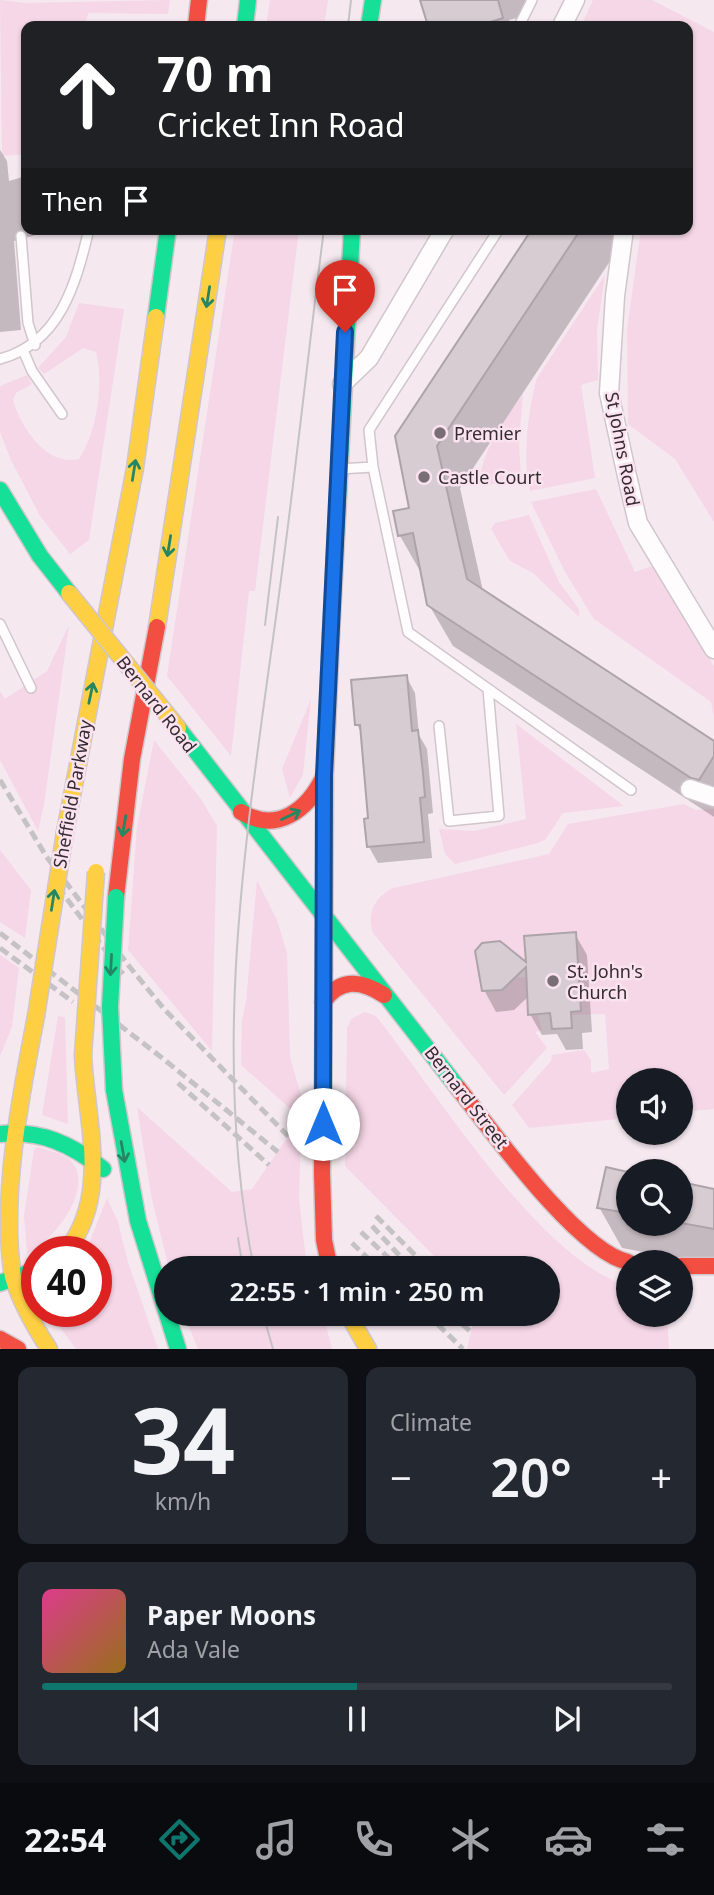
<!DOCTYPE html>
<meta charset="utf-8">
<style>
body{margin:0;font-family:"Noto Sans",sans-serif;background:#242831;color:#f1f3f6;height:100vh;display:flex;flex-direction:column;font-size:26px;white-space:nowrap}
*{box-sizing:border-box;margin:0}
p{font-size:23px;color:#9ea1a6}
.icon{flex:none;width:38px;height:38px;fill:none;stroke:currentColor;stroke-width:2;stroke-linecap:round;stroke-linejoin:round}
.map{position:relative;height:1349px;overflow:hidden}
.sheet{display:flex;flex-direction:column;gap:18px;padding:18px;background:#0d0f14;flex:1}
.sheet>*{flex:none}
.banner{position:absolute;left:21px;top:21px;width:672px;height:214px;border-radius:14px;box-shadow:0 2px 5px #0004;background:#202124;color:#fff;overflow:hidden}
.buttons{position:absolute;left:616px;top:1068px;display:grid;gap:14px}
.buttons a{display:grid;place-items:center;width:77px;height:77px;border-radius:50%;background:#171b24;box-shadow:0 2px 5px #0004;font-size:35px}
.speed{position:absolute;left:21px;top:1236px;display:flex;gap:14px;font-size:35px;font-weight:700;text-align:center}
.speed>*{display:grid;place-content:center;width:91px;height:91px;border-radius:50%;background:#171b24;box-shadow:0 2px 5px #0004;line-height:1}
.speed .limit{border:10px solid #d22;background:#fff;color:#111}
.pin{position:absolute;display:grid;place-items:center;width:60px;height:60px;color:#fff;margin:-72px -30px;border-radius:50% 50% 50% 0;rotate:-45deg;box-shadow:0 0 7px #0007}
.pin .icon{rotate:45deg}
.me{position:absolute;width:77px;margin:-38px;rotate:0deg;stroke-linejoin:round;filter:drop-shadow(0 0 5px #0008)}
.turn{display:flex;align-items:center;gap:24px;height:147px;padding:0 21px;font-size:32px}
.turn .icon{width:91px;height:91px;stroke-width:2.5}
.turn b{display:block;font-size:49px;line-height:60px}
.then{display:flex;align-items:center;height:66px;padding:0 21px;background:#0003;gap:14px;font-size:26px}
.big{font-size:52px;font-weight:600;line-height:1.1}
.sheet .widget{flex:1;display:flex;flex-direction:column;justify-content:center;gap:10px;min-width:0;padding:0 24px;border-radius:14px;background:#242831}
.sheet .dial{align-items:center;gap:0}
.dial b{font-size:91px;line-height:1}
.song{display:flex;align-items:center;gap:21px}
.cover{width:84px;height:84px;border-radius:10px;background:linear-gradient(135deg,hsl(330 70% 55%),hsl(40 70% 35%))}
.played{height:7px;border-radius:4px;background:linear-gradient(90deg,#0f766e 50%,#363941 50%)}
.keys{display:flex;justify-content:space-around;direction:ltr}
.heat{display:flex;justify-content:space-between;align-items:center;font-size:38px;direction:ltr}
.sheet .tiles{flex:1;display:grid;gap:18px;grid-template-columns:1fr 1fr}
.widget:last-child{grid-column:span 2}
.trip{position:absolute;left:154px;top:1256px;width:406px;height:70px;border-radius:35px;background:#171b24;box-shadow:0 2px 5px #0004;font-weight:600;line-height:70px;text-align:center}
.menu{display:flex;height:112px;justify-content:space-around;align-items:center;background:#090b0e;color:#9ea1a6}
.menu .icon{width:49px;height:49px}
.menu .active{color:#0f766e}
.menu b{font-size:32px;color:#f1f3f6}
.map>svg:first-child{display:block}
.green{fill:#f6d7e7}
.shadow{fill:#0003}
.building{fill:#d6ccd1;stroke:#ada4a9;stroke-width:2}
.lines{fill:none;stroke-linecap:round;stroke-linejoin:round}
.lane-casing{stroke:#d0c6cb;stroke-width:12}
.street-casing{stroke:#d0c6cb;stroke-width:21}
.fast-casing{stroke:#d0c6cb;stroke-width:19}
.slow-casing{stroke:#d0c6cb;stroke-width:19}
.jam-casing{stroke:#d0c6cb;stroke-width:19}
.lane{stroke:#fefcfd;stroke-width:9}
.street{stroke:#fefcfd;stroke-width:18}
.fast{stroke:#16e098;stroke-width:16}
.slow{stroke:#ffcf43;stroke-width:16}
.jam{stroke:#f24e42;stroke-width:16}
.tram{stroke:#c5c2c3;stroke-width:2}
.rail{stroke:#c5c2c3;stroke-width:5;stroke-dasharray:10 5;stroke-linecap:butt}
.fast-bridge-casing{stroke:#d0c6cb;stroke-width:19;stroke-linecap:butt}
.slow-bridge-casing{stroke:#d0c6cb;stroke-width:19;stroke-linecap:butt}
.fast-bridge{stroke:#16e098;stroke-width:16}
.slow-bridge{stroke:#ffcf43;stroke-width:16}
.oneway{stroke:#258664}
.route-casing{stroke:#114b97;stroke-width:18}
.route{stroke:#1a73e8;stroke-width:12}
.poi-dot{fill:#786e73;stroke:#fae3ef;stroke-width:2.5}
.labels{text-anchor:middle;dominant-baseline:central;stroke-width:5;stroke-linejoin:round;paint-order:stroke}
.poi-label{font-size:18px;fill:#342c30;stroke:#fae3ef;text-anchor:start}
.street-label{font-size:18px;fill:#342c30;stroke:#fae3ef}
</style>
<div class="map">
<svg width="714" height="1349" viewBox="0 0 714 1349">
<rect width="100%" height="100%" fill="#f5e8ef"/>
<path class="green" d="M 0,0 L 25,3 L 170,0 L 168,14 L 88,13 L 85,26 L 26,26 L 26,154 L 2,156 Z
M 270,0 L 328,0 L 324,26 L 266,26 Z
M 593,0 L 652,0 L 714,32 L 714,522 L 675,459 L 628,424 L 627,330 L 641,229 L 688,229 L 688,26 L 581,26 Z
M 235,229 L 299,229 L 255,591 L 249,591 L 231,756 L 167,676 Z
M 605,275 L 597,329 L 598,380 L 581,385 L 595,478 L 530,491 C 522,461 528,408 537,378 Z
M 79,303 L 124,309 L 89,540 L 70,554 L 40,516 L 11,460 L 0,432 L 0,386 L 27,375 L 32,384 L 16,393 L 13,400 C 21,428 47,467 79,459 C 97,433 104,382 96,352 L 83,348 L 44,374 L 38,368 L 66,337 Z
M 523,394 L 519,443 L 521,478 L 488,485 L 481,481 C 478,456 508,415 523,394 Z
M 596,489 L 635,572 L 652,566 L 714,666 L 714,718 L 711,702 L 594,619 L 565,572 L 531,502 Z
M 529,515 L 559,582 L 579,609 L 579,617 L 533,573 L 510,561 L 491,529 L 495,523 Z
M 69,625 L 44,805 L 38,831 L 0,760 L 0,691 L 5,699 L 47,671 Z
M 311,699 L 303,774 L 290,798 L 282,769 Z
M 516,724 L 624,806 L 563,813 L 545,840 L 538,843 L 455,864 L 445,854 L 439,829 L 474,831 L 526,819 Z
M 154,740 L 201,799 L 217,826 L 212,1051 L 128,950 L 137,827 Z
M 684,804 L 696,810 L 714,809 L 714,1109 L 681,1112 L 681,1080 L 628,1080 L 628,1118 L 529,1128 L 512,1105 L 551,1061 L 552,1055 L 584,1050 L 591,1060 L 591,1073 L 609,1069 L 605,1014 L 571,1015 L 571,1012 L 581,1011 L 576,932 L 524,936 L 526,960 L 508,961 L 500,941 L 482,943 L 475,951 L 476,964 C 490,977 509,978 527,977 L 542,1030 L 535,1032 L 547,1048 L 504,1095 L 373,933 C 366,913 375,897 393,888 L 549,854 L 568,824 Z
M 0,850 L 31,890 L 25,938 L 0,922 Z
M 257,880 L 277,920 L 287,953 L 290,1057 L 302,1099 L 299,1199 L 307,1269 L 169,1269 L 151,1195 L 137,1107 L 232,1192 L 252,1189 L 301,1118 L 241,1065 L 242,1020 L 246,1002 Z
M 0,955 L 19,968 L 12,1027 L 0,1056 Z
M 365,1012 L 376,1016 C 435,1090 539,1260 628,1286 L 628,1314 L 667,1314 L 669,1349 L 467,1349 L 475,1314 L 548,1314 L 548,1269 L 447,1269 L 345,1166 L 347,1028 L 352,1018 Z
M 58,1016 L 65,1017 L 68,1124 L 42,1115 Z
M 37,1147 C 47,1150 61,1153 69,1159 C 98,1185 53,1242 27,1254 L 24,1215 L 34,1150 Z
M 107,1198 L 118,1222 L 128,1262 L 158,1349 L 76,1349 L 48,1311 L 96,1311 L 96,1251 L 86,1251 Z
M 184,1314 L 323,1314 L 332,1349 L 198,1349 Z"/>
<path class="shadow" d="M 426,0 L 525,0 L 529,15 L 509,20 L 510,26 L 408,26 L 428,21 Z
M 0,150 L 7,161 L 9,181 L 26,176 L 26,229 L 50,231 L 14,241 L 21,330 L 0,332 Z
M 534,229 L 625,229 L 628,234 L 460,488 L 483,591 L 714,743 L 714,817 L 453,646 L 429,605 L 424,578 L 400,536 L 395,513 L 411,509 L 397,437 Z
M 406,676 L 415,693 L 419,735 L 427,749 L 433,813 L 428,814 L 432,858 L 378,863 L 369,847 L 366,820 L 370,820 L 362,735 L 357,724 Z
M 575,934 L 587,955 L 592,1032 L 582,1033 L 583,1049 L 566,1050 L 557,1034 L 542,1035 L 530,1014 L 529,996 L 514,1010 L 496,1012 L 484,990 Z
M 607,1169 L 628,1173 L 628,1223 L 681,1223 L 681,1184 L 714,1191 L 714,1265 L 622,1248 L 599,1207 Z"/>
<path class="building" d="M 420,0 L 498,0 L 503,18 L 484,24 L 485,26 L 428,26 Z
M 532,229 L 581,229 L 437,446 L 467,579 L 714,741 L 714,756 L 699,780 L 691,778 L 427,605 L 413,533 L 398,536 L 393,511 L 409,508 L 395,436 Z
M 407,675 L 412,731 L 418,730 L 423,773 L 425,797 L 420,798 L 424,842 L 367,847 L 364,819 L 368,818 L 360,725 L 355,725 L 351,680 Z
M 576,932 L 581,1011 L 571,1012 L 572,1028 L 552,1029 L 550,1013 L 528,1015 L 526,967 L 502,990 L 482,991 L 475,951 L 482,943 L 500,941 L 526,962 L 524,936 Z
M 606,1167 L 628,1172 L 628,1213 L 597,1208 Z
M 681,1182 L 714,1189 L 714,1229 L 681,1223 Z"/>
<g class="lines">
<g class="lane-casing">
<path id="lane" d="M 519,26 L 532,0
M 21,236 L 28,323 L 35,345
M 23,350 L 32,371 L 62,414
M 0,359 C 60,343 76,284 89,229
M 373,467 L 408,632 L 631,790
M 339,469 L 373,467 L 369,430 L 499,229
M 0,624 L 31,688
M 439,726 L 449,821 L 499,816 L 488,689"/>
</g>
<g class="street-casing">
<path id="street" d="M 562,26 L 575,0
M 624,229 L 615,296 L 609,393 L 627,476 L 638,523 L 714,649
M 342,384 L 369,358 L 445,229
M 690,789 L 714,797"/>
</g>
<g class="fast-casing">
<path id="fast" d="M 245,26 L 248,0
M 369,26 L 373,0
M 156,317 L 168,229
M 0,490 L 40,556 L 69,593
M 331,634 L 352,229
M 178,728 L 458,1088
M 114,1090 L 138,1221 L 178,1349
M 0,1134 C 41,1130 71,1144 103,1169
M 0,1283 L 37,1270"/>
</g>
<g class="slow-casing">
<path id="slow" d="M 157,627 L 218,229
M 65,832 L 135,468 L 156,317
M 324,969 L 325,775 L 331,634
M 36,1016 C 21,1094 0,1199 13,1277 C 21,1303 34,1326 49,1349
M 66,1251 C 111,1196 86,1120 83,1055
M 348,1314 L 368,1349"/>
</g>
<g class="jam-casing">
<path id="jam" d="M 196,26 L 199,0
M 241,812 C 277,834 308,810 324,776
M 116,897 L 132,759 L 157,627
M 324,969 L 322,1173 L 324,1240 L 330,1269
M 323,1002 C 340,978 361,980 384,995
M 458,1088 C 492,1131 579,1252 628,1262
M 681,1266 L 714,1266
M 0,1339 L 18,1349"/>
</g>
<use href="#lane" class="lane"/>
<use href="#street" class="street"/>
<use href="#fast" class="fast"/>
<use href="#slow" class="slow"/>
<use href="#jam" class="jam"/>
<path class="tram" d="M 348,26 L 351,0
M 265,625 L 278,517
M 238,1238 L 243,1269
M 254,1269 C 209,1045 248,825 278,602 C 295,478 308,353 324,229
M 263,1314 L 273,1349"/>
<path class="rail" d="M 0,780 L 46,856 L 129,966 L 164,1009 L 289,1137
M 58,887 L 123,974
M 0,933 L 161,1057 L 278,1152
M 0,948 L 73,1002
M 178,1083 L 269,1165
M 376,1216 L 429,1269
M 372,1226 L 412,1269
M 361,1232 L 392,1261
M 352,1243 L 379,1269
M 427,1314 L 463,1349
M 451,1314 L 471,1332"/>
<g class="fast-bridge-casing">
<path id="fast-bridge" d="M 114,1090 L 110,1007 L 116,897"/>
</g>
<g class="slow-bridge-casing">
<path id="slow-bridge" d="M 69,593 L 178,728
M 36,1016 L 65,832
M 83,1055 L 96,872"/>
</g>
<use href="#fast-bridge" class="fast-bridge"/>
<use href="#slow-bridge" class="slow-bridge"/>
</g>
<defs><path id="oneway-shaft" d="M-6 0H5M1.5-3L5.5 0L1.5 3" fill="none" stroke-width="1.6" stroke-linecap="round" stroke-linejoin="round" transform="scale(1.75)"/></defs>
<g class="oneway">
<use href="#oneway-shaft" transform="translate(208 297) rotate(99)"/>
<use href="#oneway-shaft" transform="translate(134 470) rotate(-81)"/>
<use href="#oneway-shaft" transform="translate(169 546) rotate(99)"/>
<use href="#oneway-shaft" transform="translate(91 693) rotate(-78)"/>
<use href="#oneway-shaft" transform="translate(291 815) rotate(-26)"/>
<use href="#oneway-shaft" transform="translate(124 826) rotate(100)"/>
<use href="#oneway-shaft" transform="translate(53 900) rotate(-81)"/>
<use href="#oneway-shaft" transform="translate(111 965) rotate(93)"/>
<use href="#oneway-shaft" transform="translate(123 1152) rotate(80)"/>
</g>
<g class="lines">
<g class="route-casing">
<path id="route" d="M 323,1124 L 324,775 L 345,332"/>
</g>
<use href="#route" class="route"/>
</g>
<g class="poi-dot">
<circle cx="440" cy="433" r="7"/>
<circle cx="424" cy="477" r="7"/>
<circle cx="553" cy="981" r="7"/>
</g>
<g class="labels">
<g class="poi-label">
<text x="454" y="433">Premier</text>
<text x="438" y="477">Castle Court</text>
<text x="567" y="971">St. John's<tspan x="567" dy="21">Church</tspan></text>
</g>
<g class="street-label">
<text transform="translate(623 449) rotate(79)">St Johns Road</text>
<text transform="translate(157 704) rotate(52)">Bernard Road</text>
<text transform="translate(72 794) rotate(-80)">Sheffield Parkway</text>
<text transform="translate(467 1097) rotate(52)">Bernard Street</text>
</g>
</g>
</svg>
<div class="buttons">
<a><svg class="icon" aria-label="sound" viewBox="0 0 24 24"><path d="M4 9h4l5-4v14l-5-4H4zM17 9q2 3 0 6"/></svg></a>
<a><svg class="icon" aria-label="search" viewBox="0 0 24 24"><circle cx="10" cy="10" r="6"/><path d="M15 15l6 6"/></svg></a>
<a><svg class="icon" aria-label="layers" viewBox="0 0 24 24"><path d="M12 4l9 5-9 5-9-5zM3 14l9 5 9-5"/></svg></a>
</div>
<div class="speed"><div class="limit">40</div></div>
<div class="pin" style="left:345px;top:332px;background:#d93025"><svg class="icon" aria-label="arrive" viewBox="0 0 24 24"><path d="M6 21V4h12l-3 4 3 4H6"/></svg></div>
<svg class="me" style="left:323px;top:1124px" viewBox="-20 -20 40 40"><circle r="19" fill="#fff"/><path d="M0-13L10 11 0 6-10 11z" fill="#1a73e8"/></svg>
<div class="trip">22:55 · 1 min · 250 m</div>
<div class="banner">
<div class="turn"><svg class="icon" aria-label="ahead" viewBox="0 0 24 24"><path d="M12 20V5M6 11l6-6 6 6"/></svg><div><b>70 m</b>Cricket Inn Road</div></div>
<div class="then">Then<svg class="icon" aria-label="arrive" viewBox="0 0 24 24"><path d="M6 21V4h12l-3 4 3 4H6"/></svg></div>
</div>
</div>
<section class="sheet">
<div class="tiles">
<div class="widget dial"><b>34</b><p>km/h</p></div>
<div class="widget"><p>Climate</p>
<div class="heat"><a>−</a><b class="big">20°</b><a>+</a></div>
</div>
<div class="widget">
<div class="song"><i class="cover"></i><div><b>Paper Moons</b><p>Ada Vale</p></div></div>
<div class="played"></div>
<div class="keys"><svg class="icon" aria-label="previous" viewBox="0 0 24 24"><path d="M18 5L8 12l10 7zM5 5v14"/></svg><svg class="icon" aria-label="pause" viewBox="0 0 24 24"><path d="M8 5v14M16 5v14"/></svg><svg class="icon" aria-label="next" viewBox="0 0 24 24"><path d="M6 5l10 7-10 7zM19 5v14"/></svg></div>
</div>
</div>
</section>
<nav class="menu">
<b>22:54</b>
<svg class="icon active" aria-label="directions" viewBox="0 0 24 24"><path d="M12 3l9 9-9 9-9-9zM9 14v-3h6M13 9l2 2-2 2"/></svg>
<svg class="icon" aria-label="music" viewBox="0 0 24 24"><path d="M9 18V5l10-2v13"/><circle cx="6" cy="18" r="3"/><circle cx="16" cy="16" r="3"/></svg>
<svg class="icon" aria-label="phone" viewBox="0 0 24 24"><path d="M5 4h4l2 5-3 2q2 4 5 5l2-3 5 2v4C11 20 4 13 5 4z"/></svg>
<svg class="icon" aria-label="climate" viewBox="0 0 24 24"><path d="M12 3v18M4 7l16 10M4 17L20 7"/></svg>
<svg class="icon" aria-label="car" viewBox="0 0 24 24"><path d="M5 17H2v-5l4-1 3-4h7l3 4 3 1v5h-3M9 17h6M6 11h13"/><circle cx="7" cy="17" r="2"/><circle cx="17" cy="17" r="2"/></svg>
<svg class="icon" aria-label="filters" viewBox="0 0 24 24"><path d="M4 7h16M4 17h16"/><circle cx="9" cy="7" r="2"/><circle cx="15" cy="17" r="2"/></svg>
</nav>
